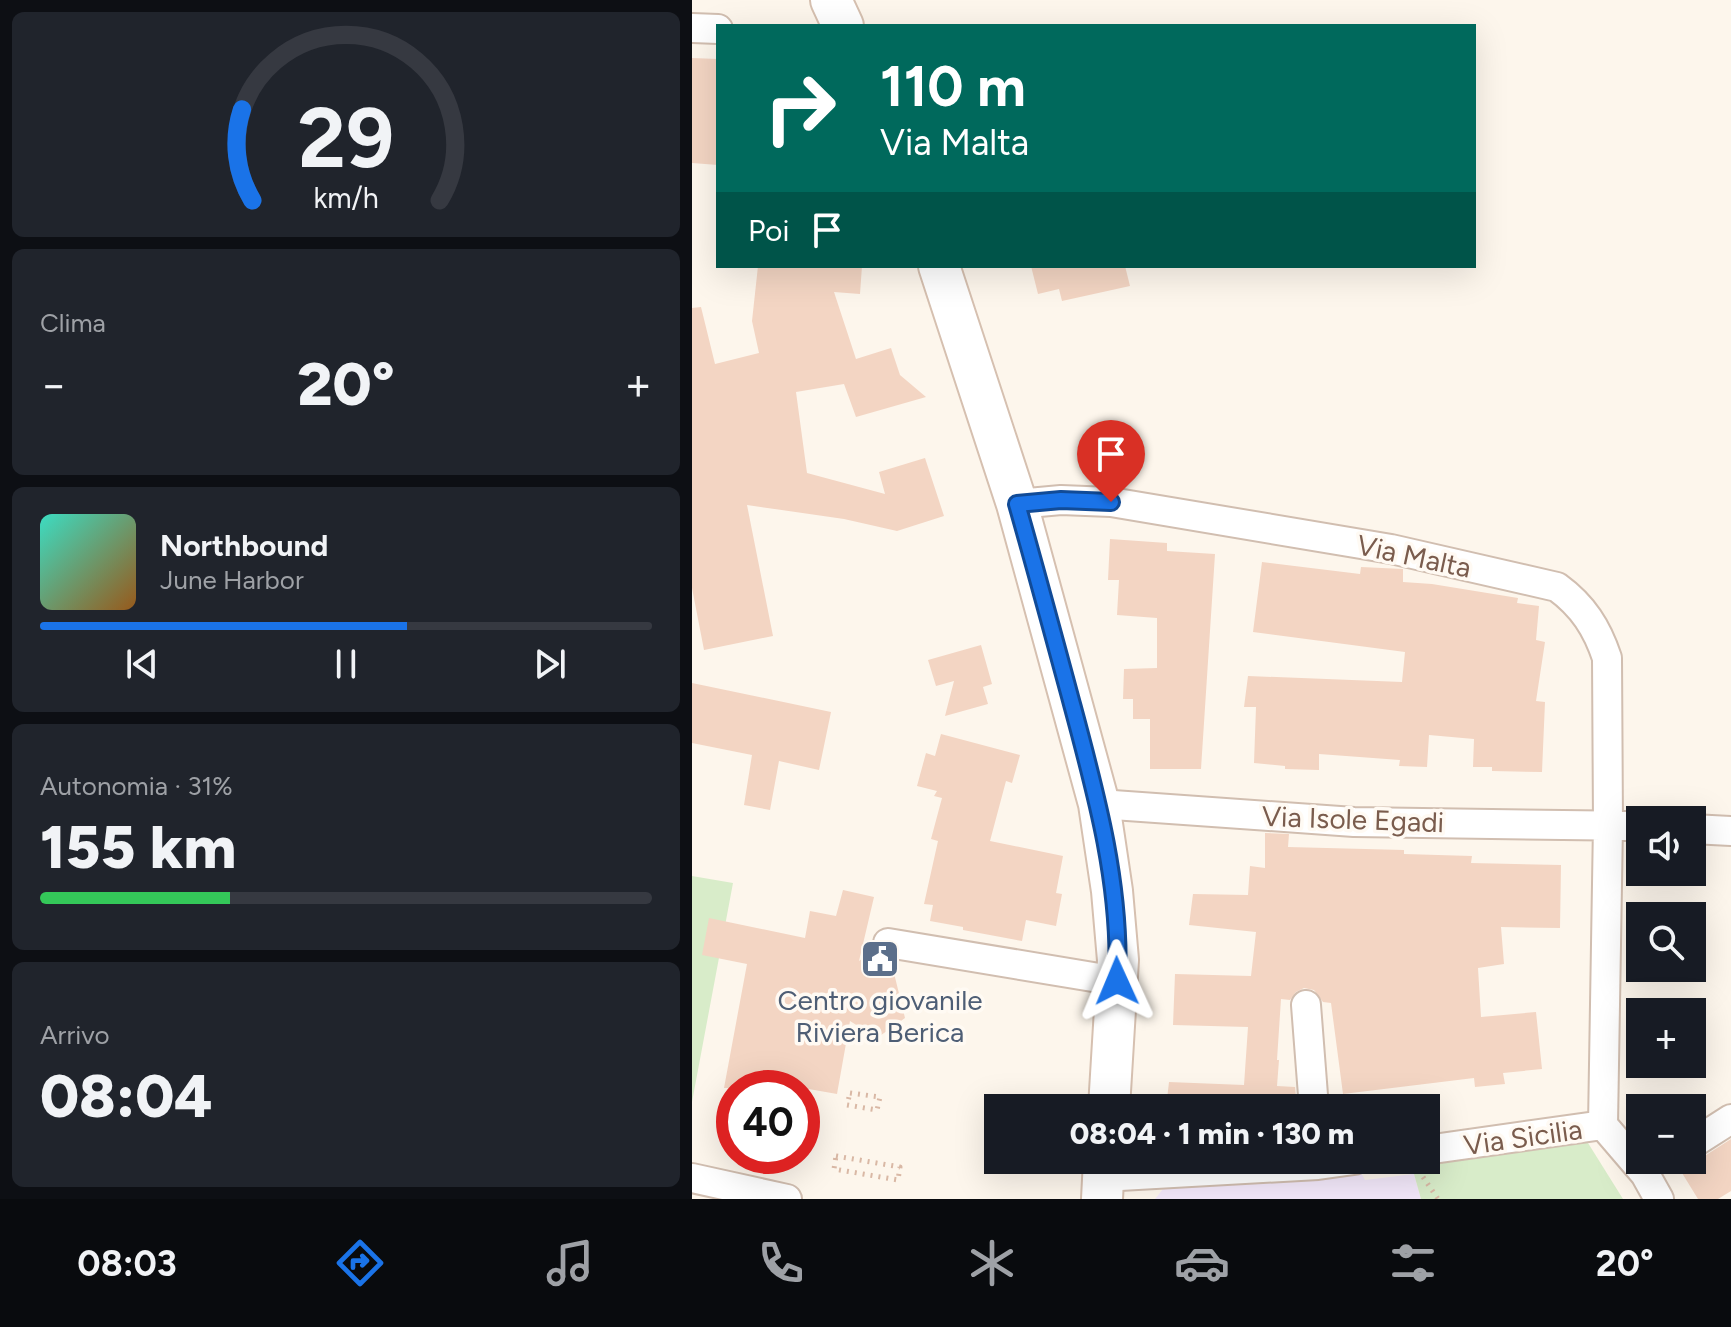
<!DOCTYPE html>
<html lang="it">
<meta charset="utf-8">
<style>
body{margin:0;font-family:Figtree,sans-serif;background:#20242c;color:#f1f3f6;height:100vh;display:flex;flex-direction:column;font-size:30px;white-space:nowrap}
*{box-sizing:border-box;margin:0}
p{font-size:26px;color:#9ea1a6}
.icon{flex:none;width:44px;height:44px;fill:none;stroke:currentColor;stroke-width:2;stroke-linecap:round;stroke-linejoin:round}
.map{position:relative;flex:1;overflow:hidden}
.panel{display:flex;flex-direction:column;gap:12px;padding:12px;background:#0d0f14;width:692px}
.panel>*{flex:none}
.banner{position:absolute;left:24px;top:24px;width:760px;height:244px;border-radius:0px;box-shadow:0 8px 32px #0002;background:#00695c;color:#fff;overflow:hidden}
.tools{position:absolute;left:934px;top:806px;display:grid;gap:16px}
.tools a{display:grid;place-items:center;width:80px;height:80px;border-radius:0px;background:#171b24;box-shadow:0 8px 32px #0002;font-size:40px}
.speed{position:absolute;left:24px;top:1070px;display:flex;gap:16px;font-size:40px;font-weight:700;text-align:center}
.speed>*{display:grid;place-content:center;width:104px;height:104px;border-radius:50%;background:#171b24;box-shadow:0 8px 32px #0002;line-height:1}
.speed .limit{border:12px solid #d22;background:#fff;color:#111}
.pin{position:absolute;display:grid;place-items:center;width:68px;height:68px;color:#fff;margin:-82px -34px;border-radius:50% 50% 50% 0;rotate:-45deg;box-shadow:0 0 8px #0007}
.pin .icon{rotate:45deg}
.me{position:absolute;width:88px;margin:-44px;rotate:359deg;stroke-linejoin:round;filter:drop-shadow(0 0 6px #0008)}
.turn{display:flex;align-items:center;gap:28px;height:168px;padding:0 32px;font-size:36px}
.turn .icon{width:104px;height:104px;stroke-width:2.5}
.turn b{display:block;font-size:56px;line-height:68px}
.then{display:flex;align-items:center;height:76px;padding:0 32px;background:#0003;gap:16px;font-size:30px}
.big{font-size:60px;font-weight:800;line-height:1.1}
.panel .widget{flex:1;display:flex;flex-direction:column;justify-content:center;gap:12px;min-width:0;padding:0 28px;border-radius:12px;background:#20242c}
.panel .dial{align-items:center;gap:0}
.dial svg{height:208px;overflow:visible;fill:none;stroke:#363941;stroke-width:7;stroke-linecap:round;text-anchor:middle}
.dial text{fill:#f1f3f6;stroke:none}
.song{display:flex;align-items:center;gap:24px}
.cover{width:96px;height:96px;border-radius:12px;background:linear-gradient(135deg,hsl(170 70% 55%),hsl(30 70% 35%))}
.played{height:8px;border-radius:4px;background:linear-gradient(90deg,#1a73e8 60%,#363941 60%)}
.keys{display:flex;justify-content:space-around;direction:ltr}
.heat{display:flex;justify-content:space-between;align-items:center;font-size:44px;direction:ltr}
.charge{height:12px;border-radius:6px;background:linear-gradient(90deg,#34c759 31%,#363941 0)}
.trip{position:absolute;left:292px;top:1094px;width:456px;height:80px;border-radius:0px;background:#171b24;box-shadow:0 8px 32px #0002;font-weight:800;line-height:80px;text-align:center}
.dock{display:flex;height:128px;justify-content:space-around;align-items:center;background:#090b0e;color:#9ea1a6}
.dock .icon{width:56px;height:56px}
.dock .selected{color:#1a73e8}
.dock b{font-size:36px;color:#f1f3f6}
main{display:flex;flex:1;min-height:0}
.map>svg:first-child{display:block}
.education{fill:#f3e8fa}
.green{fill:#d8ecc9}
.building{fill:#f3d5c3}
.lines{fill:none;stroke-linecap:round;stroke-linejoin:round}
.street-casing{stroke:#d1beb0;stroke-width:32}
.secondary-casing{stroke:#d6c0b0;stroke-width:44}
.path{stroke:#d9b8a5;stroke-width:5;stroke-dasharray:2 6;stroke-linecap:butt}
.street{stroke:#fff;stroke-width:28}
.secondary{stroke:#fff;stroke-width:40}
.route-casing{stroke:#114b97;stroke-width:20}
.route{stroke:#1a73e8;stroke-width:14}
.labels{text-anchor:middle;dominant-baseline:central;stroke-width:7;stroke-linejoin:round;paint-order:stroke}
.street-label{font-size:28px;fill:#7a5c4d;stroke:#fffaf3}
.service-label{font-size:28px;fill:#4e5e75;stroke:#fffaf3}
</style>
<main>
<section class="panel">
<div class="widget dial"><svg viewBox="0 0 100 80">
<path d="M14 69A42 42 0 1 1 86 69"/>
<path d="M14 69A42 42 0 0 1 10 34" stroke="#1a73e8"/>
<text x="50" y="56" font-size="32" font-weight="700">29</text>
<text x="50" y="72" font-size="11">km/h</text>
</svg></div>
<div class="widget"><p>Clima</p>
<div class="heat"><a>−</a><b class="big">20°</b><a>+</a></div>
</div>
<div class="widget">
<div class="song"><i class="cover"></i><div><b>Northbound</b><p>June Harbor</p></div></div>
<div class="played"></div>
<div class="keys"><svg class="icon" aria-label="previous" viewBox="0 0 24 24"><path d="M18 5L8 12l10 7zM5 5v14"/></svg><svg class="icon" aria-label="pause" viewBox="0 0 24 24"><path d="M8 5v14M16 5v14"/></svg><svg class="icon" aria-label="next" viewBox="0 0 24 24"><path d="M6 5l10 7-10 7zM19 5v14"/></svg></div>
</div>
<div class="widget"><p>Autonomia · 31%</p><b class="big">155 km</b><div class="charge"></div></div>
<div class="widget"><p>Arrivo</p><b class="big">08:04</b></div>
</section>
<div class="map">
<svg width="1039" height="1199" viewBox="0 0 1039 1199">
<rect width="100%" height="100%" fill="#fdf6ec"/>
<path class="education" d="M 664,1164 L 673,1180 L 722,1174 L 729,1199 L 463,1199 L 471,1189 Z"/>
<path class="green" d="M 0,876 L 41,883 L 0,1102 Z
M 884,1138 L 896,1143 L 931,1199 L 729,1199 L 722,1174 L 738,1172 L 752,1152 Z"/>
<path class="building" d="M 0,58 L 26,59 L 26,165 L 0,163 Z
M 66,266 L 170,266 L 168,294 L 142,292 L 164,359 L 199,348 L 208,375 L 234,397 L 164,417 L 152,384 L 104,392 L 115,473 L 193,494 L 187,472 L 233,458 L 252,516 L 205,531 L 152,519 L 55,505 L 81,636 L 12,650 L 0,588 L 0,308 L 9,307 L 23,364 L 67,353 L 60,321 Z
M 339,266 L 433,266 L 438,286 L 370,301 L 367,289 L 346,294 Z
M 418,539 L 475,543 L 475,551 L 523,554 L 509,769 L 458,769 L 458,719 L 441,719 L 441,699 L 431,699 L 432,669 L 465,668 L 465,618 L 425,615 L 427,580 L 416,580 Z
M 570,562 L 668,574 L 669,567 L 711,569 L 711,582 L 740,584 L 826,598 L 825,603 L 847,606 L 844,640 L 853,642 L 844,701 L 853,702 L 850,772 L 800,771 L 800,767 L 781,767 L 782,739 L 737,735 L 735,767 L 707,766 L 708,760 L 627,754 L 627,770 L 593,769 L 593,766 L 562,763 L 564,707 L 552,707 L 556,676 L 710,682 L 713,652 L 561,632 Z
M 289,645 L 300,684 L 291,687 L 296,704 L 253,716 L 262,681 L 244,686 L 236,660 Z
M 0,683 L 139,712 L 127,770 L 87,761 L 78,810 L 52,805 L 60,755 L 0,743 Z
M 249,734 L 328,755 L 320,783 L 314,781 L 298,841 L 371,856 L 364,893 L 370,894 L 364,926 L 334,920 L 330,941 L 271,930 L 271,927 L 238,921 L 241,905 L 232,904 L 246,841 L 239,839 L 250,798 L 242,796 L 245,791 L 225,786 L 234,753 L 243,756 Z
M 573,833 L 597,834 L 596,847 L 712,850 L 712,854 L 780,856 L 779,863 L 869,865 L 868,928 L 809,927 L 812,964 L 786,968 L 789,1017 L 844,1012 L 850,1069 L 811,1073 L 813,1084 L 783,1087 L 782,1078 L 651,1094 L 639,1003 L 631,1002 L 622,990 L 612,988 L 604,992 L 598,1000 L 589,999 L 585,1060 L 587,1060 L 585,1086 L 603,1087 L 605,1108 L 474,1108 L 477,1082 L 552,1085 L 556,1027 L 481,1025 L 483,974 L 559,976 L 564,932 L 497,925 L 501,894 L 556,895 L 558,866 L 573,868 Z
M 151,890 L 182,897 L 167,961 L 181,951 L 186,957 L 199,961 L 213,1018 L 185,1038 L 158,1021 L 145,1094 L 111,1088 L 32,1088 L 55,964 L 10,955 L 17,918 L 113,938 L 118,911 L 144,916 Z
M 1039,1139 L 1039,1191 L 1026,1199 L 1006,1199 L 982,1160 L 1008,1159 Z"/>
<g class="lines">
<g class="street-casing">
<path id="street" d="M 0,28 L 26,29
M 325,504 L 369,500 L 419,502 L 699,549 L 865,587 C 891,606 905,628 915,658 L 916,824 L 911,1125
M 407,804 L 662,822 L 948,826
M 1000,829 L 1039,831
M 196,943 L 425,981
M 614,1005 L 622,1108
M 1000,1144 L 1039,1119
M 734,1150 L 911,1125 L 953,1174 L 967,1199
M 410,1177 L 626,1165 L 662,1160
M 0,1178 L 95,1199"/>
</g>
<g class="secondary-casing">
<path id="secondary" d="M 139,0 L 151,26
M 247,266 L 325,504 L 407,804 L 420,891 L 426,960 L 417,1108
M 410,1199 L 412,1160"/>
</g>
<path class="path" d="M 158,1093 L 188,1097 L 185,1110 L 155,1105 Z
M 144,1156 L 208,1167 L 206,1180 L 142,1169 Z
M 731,1177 L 746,1199"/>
<use href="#street" class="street"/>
<use href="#secondary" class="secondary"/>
</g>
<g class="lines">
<g class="route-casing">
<path id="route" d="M 419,502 L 369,500 L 325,504 C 343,567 360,630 377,693 C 402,786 430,884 425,981"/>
</g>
<use href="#route" class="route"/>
</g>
<defs>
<g id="civic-square" transform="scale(2)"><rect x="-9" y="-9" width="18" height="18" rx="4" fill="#5c6f8a" stroke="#fffaf3"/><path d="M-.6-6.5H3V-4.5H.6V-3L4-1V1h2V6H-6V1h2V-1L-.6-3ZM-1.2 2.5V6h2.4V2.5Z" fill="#fff"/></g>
</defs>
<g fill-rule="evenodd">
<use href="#civic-square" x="188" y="959"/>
</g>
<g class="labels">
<g class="street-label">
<text transform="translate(722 556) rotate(12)">Via Malta</text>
<text transform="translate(661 819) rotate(2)">Via Isole Egadi</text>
<text transform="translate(831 1137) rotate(-8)">Via Sicilia</text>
</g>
<g class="service-label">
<text x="188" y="1000">Centro giovanile<tspan x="188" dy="32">Riviera Berica</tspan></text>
</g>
</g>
</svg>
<div class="tools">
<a><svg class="icon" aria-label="sound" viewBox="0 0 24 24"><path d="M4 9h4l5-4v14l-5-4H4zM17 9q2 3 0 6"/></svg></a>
<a><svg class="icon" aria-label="search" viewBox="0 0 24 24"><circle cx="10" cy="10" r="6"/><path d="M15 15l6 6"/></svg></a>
<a>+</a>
<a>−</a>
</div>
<div class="speed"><div class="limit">40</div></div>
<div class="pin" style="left:419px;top:502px;background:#d93025"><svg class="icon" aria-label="arrive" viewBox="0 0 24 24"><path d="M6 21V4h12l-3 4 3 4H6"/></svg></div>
<svg class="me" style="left:425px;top:981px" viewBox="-20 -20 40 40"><path d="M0-17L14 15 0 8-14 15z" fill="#1a73e8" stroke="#fff" stroke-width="4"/></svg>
<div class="trip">08:04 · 1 min · 130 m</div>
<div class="banner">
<div class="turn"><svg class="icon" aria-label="right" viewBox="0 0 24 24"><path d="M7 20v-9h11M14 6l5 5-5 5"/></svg><div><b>110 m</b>Via Malta</div></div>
<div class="then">Poi<svg class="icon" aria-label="arrive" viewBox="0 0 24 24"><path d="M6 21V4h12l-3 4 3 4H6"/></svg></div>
</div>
</div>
</main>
<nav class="dock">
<b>08:03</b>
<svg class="icon selected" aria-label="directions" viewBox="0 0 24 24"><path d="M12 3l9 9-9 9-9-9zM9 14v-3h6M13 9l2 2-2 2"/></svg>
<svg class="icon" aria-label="music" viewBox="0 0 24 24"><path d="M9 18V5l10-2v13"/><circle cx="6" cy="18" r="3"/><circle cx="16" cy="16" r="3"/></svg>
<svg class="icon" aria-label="phone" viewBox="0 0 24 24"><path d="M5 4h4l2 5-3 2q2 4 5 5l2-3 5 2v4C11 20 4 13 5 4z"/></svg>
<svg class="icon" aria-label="climate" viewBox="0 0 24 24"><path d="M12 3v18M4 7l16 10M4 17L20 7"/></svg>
<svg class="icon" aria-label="car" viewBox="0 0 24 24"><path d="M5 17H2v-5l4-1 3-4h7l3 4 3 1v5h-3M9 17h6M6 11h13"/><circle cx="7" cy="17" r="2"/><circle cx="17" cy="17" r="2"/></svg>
<svg class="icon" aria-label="filters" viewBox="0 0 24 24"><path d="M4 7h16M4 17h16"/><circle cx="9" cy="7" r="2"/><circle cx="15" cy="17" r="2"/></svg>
<b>20°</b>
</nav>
